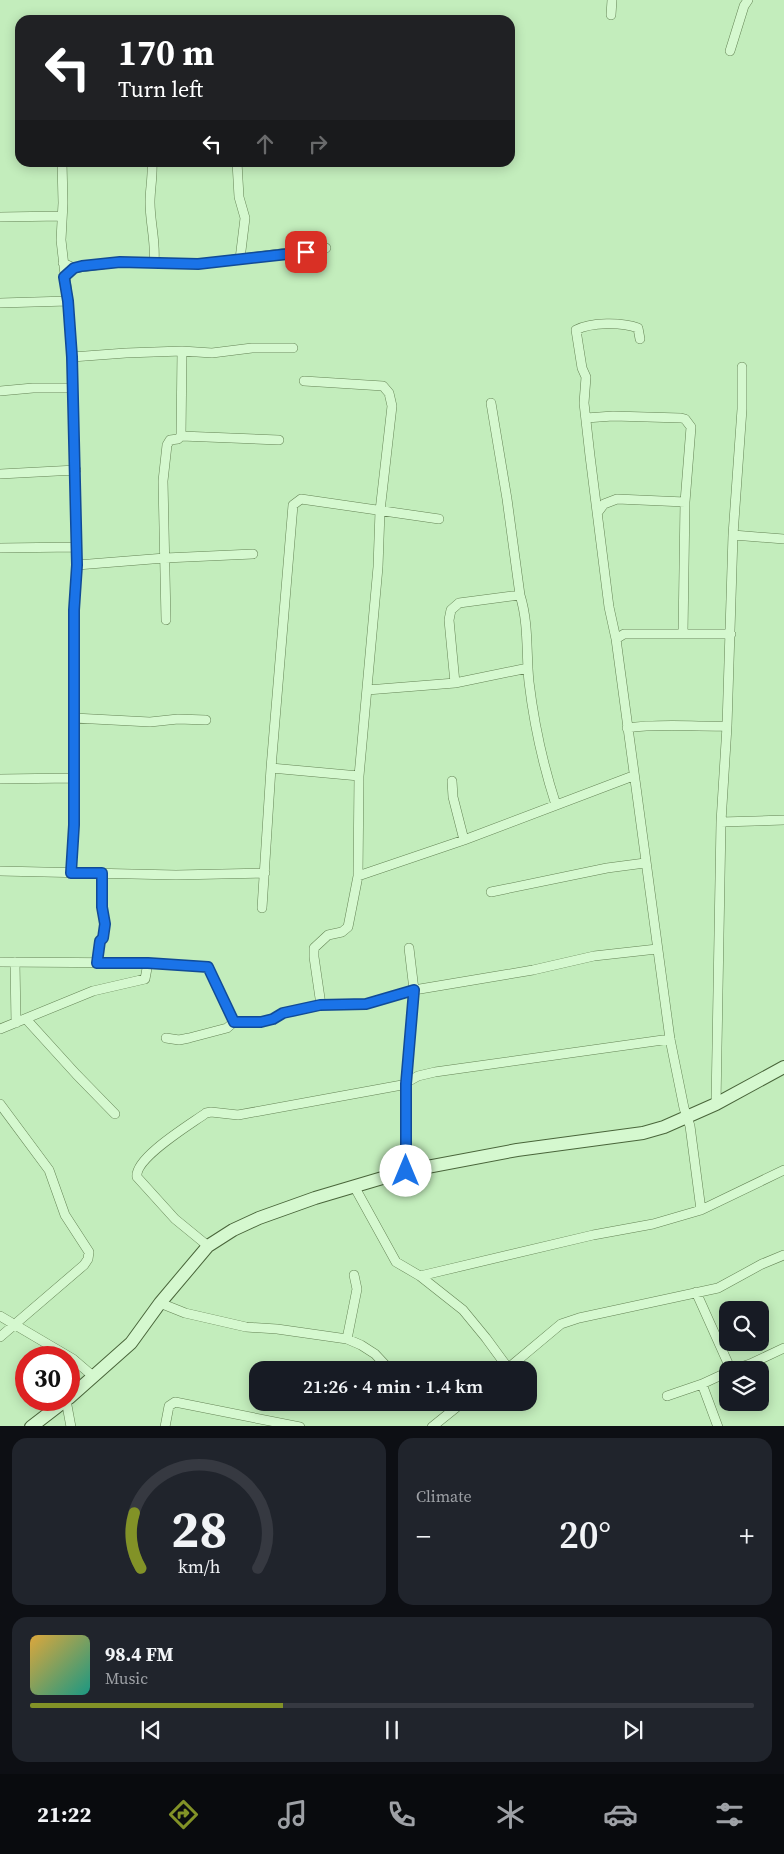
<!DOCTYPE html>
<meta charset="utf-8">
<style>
body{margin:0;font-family:"Source Serif 4",serif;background:#20242c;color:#f1f3f6;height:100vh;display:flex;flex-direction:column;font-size:19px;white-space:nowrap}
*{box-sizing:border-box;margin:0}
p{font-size:16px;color:#9ea1a6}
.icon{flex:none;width:28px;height:28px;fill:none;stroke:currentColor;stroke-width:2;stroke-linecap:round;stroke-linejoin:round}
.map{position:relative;height:1426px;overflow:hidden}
.sheet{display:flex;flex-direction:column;gap:12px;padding:12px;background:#0d0f14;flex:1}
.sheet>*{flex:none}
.hud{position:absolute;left:15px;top:15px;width:500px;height:152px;border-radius:15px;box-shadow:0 2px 12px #0003;background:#202124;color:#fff;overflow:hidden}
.fabs{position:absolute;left:719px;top:1301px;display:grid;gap:10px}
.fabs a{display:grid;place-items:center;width:50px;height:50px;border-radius:10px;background:#171b24;box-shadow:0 2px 12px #0003;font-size:25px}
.speed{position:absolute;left:15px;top:1346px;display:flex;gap:10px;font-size:25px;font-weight:700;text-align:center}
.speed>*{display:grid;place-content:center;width:65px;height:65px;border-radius:50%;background:#171b24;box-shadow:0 2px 12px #0003;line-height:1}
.speed .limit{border:8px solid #d22;background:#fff;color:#111}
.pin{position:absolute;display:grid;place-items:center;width:42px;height:42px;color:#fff;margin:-21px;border-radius:10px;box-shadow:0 2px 8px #0006}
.me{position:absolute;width:55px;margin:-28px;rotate:0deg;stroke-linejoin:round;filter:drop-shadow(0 0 4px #0008)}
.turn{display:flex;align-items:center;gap:18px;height:105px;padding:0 20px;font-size:22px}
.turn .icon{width:65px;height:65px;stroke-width:2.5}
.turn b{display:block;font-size:35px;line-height:42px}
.lanes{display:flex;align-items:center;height:48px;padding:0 20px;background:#0003;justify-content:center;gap:25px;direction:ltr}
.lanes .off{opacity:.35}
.big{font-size:38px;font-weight:600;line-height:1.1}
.sheet .tile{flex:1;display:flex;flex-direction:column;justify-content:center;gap:8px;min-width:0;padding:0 18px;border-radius:15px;background:#20242c}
.sheet .dial{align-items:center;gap:0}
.dial svg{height:130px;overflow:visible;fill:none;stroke:#363941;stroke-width:7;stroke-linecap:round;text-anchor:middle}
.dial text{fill:#f1f3f6;stroke:none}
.song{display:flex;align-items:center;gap:15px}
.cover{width:60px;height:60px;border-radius:8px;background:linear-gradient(135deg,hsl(40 70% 55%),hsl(170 70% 35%))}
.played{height:5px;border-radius:2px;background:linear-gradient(90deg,#829227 35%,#363941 35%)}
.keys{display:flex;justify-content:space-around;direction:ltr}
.heat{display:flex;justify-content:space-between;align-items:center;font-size:28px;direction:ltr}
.sheet .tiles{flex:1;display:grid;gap:12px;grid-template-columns:1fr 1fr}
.tile:last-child{grid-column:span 2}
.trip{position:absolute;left:249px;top:1361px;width:288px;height:50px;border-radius:15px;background:#171b24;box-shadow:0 2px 12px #0003;font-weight:600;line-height:50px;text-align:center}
.tab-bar{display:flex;height:80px;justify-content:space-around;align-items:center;background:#090b0e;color:#9ea1a6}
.tab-bar .icon{width:35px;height:35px}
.tab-bar .selected{color:#829227}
.tab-bar b{font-size:22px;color:#f1f3f6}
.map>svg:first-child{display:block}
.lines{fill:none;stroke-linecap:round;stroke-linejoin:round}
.street-casing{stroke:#658456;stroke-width:10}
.secondary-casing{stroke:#49653a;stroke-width:14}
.street{stroke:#d5f8cf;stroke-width:9}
.secondary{stroke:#d5f8cf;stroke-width:12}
.route-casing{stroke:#114b97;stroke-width:12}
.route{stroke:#1a73e8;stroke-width:9}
</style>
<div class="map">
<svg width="784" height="1427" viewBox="0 0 784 1427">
<rect width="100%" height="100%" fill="#c3edbc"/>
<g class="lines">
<g class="street-casing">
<path id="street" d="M 611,15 L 612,0
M 730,51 L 744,6 L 748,0
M 62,162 L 63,203 L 61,240 L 68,301 L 72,357 L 77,565 L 74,611 L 74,825 L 71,873
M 152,162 C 153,176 150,189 150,202 C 150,223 156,242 154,262
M 237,162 L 239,197 L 245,218 L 240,259
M 0,217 L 62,216
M 63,263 L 74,268 L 120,262 L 199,264 L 326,248
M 0,303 L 68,301
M 640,339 L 638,328 C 622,322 591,322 576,330 L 582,368 L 586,377 L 584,403 L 590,456 L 609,607 L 616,639 L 670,1039 L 684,1108 L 690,1126 L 701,1210
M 72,357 L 126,353 L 182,351 L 212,353 L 252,348 L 293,348
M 304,381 L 383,386 L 389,393 L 392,406 L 380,511 L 378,567 L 359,776 L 358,876 L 348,927 L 342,932 L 328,935 L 314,948 L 314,957 L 321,1005
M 0,391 L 33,388 L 73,388
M 491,403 L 507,499 L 520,595 C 529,624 526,653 529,682 C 534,724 543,765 556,805
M 586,418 L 613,416 L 681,418 L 685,419 L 691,427 L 685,502 L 683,634
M 181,436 L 279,440
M 0,474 L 76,470
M 598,512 L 604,504 L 617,499 L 685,502
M 733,535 L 784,539
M 0,548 L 76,547
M 77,565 L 165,558 L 253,554
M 166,620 L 163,481 L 167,445 L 170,440 L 178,439 L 181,436 L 182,351
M 616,639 L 624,634 L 731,634
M 455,683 L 449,620 L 451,610 L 459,603 L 520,595
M 367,690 L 455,683 L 528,668
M 74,718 L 150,722 L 178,719 L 206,720
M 627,728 C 660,723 694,727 727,726
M 271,768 L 359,776
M 0,779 L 73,778
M 452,781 L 453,797 L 464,840
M 721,822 L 784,820
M 0,871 L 176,875 L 265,873
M 358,876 L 464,840 L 633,776
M 491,892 L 607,868 L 645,863
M 262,908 L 271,768 L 293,505 L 301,499 L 439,519
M 0,962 L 148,963 L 208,967 L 234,1022
M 15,962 L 16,1023
M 97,963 L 100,941 L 103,938 L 105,924 L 102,907 L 102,873
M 26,1019 L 76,1074 L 115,1114
M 0,1029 L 93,991 L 145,979 L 148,963
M 166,1038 L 179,1040 L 189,1038 L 227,1028 L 234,1022 L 261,1022 L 273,1019 L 283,1013 L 321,1005 L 366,1004 L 414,990 L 533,970 L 594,956 L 657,949
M 0,1104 L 49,1170 L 65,1215 L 89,1252 L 88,1259 L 84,1265 L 0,1337
M 716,1104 L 721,822 L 727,726 L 733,535 L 742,409 L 742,367
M 406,1171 L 406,1084 L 414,990 L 409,948
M 354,1186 L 396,1262 L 420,1276 L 463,1310 L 486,1338 L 508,1368
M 208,1246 L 175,1219 L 137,1177 C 134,1158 191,1124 206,1113 L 211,1112 L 238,1115 L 402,1085 L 418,1076 L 435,1072 L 670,1039
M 420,1276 L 593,1235 L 653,1224 L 701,1210 L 784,1170
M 696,1292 L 731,1370
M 160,1303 L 185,1313 L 246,1327 L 277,1329 L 347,1339 L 361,1345 L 375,1354 L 390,1370
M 0,1316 L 73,1359 L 94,1377
M 347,1339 L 357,1289 L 354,1275
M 506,1370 L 561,1324 L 579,1318 L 718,1288 L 762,1264 L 784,1255
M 732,1370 L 750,1364 L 784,1348
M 702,1384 L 718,1427
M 667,1396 L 702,1384 L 728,1372
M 66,1400 L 71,1427
M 165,1427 L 169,1406 L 175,1402 L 300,1427
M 432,1427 L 463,1402"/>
</g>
<g class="secondary-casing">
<path id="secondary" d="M 69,1398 L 131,1343 L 160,1303 L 208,1246 L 233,1230 L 259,1218 L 315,1198 L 406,1171 L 517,1150 L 643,1133 L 664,1127 L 716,1104 L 784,1067
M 31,1427 L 66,1400"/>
</g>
<use href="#street" class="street"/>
<use href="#secondary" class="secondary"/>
</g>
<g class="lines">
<g class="route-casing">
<path id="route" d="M 306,252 L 198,264 L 120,262 L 82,266 L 74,268 L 64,277 L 68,301 L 72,357 L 77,565 L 74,610 L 74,825 L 71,873 L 102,873 L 102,907 L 105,924 L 103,938 L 100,941 L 97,963 L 148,963 L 208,967 L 234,1022 L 261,1022 L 273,1019 L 283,1013 L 320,1005 L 366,1004 L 414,990 L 406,1084 L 406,1171"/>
</g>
<use href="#route" class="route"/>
</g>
</svg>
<div class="fabs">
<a><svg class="icon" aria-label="search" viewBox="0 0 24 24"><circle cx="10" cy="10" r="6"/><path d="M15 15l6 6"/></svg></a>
<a><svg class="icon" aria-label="layers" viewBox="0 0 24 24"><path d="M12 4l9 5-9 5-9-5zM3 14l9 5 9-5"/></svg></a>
</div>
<div class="speed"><div class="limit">30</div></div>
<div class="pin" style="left:306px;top:252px;background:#d93025"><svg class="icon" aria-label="arrive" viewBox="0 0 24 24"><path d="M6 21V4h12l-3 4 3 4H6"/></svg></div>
<svg class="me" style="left:406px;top:1171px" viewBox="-20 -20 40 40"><circle r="19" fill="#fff"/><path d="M0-13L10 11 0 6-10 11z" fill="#1a73e8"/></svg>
<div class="trip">21:26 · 4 min · 1.4 km</div>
<div class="hud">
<div class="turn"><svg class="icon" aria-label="left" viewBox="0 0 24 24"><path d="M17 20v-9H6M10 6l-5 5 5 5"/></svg><div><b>170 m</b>Turn left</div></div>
<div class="lanes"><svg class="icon" aria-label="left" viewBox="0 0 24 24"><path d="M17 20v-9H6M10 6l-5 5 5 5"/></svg><svg class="icon off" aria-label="ahead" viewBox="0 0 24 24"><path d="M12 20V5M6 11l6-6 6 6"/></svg><svg class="icon off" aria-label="right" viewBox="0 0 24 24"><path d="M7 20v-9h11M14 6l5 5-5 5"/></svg></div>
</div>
</div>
<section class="sheet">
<div class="tiles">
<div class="tile dial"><svg viewBox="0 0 100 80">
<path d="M14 69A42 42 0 1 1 86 69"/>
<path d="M14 69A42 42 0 0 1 10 35" stroke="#829227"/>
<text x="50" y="56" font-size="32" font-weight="700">28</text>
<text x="50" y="72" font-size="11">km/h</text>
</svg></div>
<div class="tile"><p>Climate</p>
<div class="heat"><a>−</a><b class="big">20°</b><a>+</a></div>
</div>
<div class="tile">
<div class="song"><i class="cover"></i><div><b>98.4 FM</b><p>Music</p></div></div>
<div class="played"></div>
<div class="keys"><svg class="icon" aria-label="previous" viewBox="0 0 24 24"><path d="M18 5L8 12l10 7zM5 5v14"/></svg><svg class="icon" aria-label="pause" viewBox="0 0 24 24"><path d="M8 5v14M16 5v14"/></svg><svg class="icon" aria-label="next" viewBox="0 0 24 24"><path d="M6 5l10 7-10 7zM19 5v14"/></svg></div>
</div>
</div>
</section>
<nav class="tab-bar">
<b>21:22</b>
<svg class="icon selected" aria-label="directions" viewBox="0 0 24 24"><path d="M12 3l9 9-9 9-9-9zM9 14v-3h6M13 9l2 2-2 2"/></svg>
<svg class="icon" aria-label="music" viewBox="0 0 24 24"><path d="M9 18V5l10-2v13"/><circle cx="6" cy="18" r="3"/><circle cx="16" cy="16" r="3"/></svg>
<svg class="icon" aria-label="phone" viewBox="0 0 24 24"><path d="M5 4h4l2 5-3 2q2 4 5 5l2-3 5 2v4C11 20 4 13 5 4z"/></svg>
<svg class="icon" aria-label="climate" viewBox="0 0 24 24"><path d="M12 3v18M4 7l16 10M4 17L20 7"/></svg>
<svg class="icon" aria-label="car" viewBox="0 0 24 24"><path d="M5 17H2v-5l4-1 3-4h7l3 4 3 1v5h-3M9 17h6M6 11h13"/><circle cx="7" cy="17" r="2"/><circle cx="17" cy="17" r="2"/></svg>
<svg class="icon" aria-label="filters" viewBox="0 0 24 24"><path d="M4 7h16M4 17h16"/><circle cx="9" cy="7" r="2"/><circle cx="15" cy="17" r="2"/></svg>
</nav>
